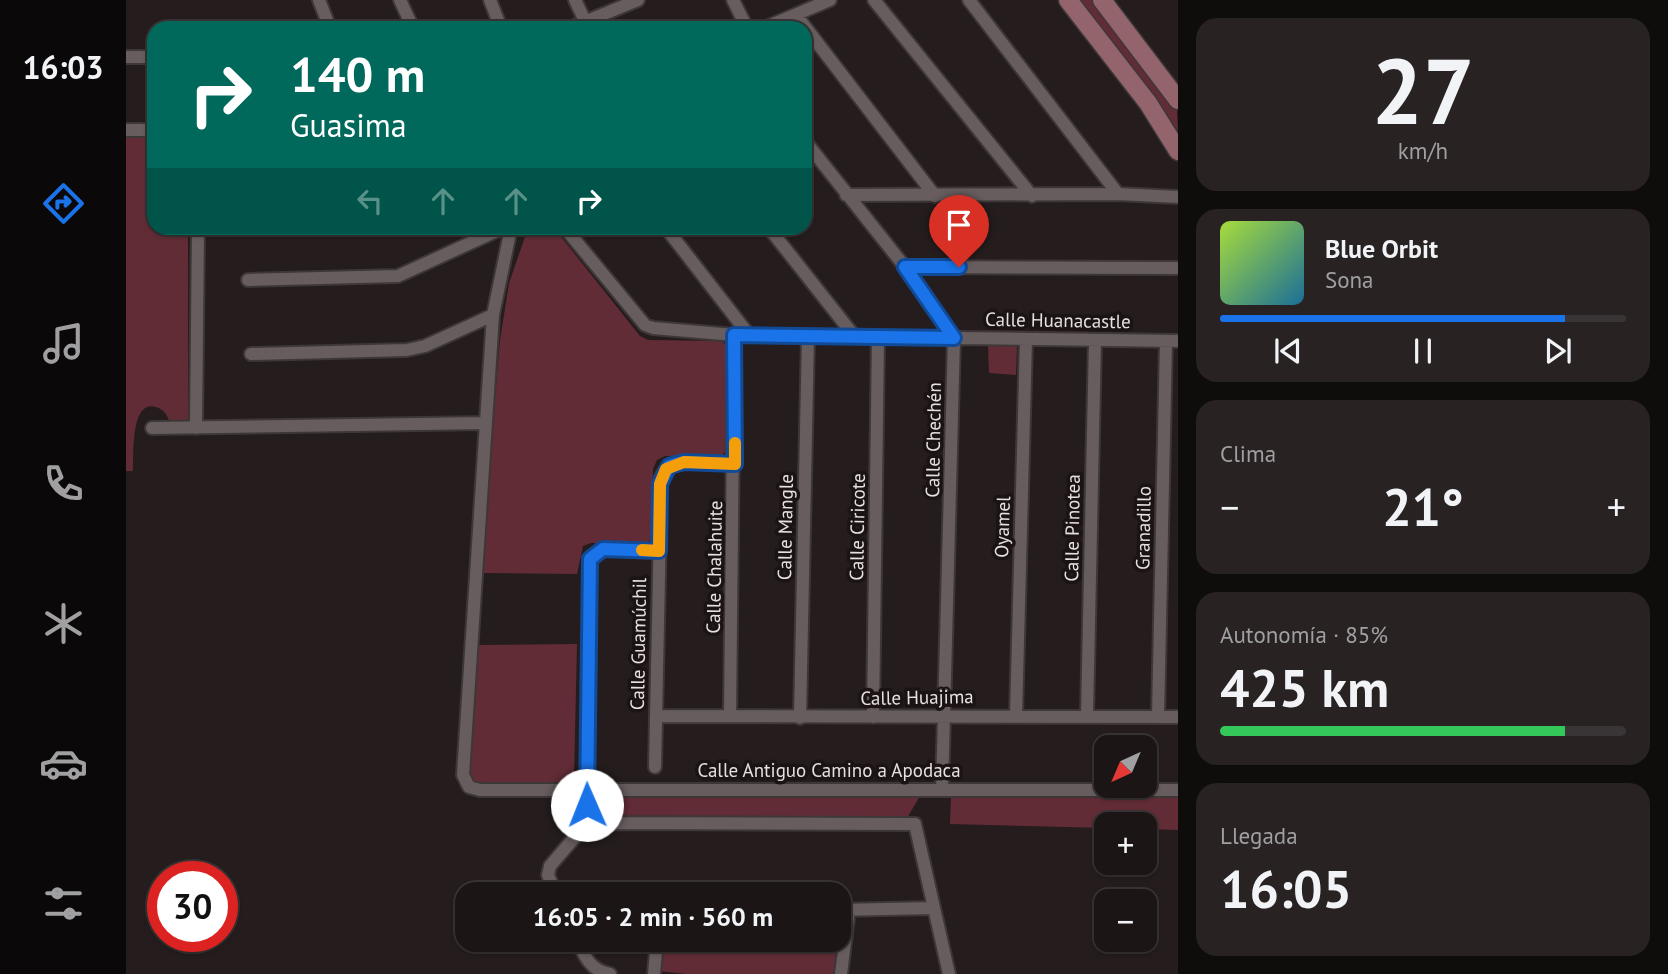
<!DOCTYPE html>
<html lang="es">
<meta charset="utf-8">
<style>
body{margin:0;font-family:"PT Sans",sans-serif;background:#282223;color:#f1f3f6;height:100vh;display:flex;flex-direction:column;font-size:26px;white-space:nowrap}
*{box-sizing:border-box;margin:0}
p{font-size:23px;color:#a09fa1}
.icon{flex:none;width:38px;height:38px;fill:none;stroke:currentColor;stroke-width:2;stroke-linecap:round;stroke-linejoin:round}
.map{position:relative;flex:1;overflow:hidden}
.sheet{display:flex;flex-direction:column;gap:18px;padding:18px;background:#0f0c0c;width:490px}
.sheet>*{flex:none}
.hud{position:absolute;left:21px;top:21px;width:665px;height:214px;border-radius:21px;box-shadow:0 2px 5px #0004,0 0 0 2px #393435;background:#00695c;color:#fff;overflow:hidden}
.needle{width:46px;rotate:224deg}
.buttons{position:absolute;left:968px;top:735px;display:grid;gap:14px}
.buttons a{display:grid;place-items:center;width:63px;height:63px;border-radius:14px;background:#1b1516;box-shadow:0 2px 5px #0004,0 0 0 2px #393435;font-size:35px}
.speed{position:absolute;left:21px;top:861px;display:flex;gap:14px;font-size:35px;font-weight:700;text-align:center}
.speed>*{display:grid;place-content:center;width:91px;height:91px;border-radius:50%;background:#1b1516;box-shadow:0 2px 5px #0004,0 0 0 2px #393435;line-height:1}
.speed .limit{border:10px solid #d22;background:#fff;color:#111}
.pin{position:absolute;display:grid;place-items:center;width:60px;height:60px;color:#fff;margin:-72px -30px;border-radius:50% 50% 50% 0;rotate:-45deg;box-shadow:0 0 7px #0007}
.pin .icon{rotate:45deg}
.me{position:absolute;width:77px;margin:-38px;rotate:359deg;stroke-linejoin:round;filter:drop-shadow(0 0 5px #0008)}
.turn{display:flex;align-items:center;gap:24px;height:147px;padding:0 28px;font-size:32px}
.turn .icon{width:91px;height:91px;stroke-width:2.5}
.turn b{display:block;font-size:49px;line-height:60px}
.lanes{display:flex;align-items:center;height:66px;padding:0 28px;background:#0003;justify-content:center;gap:35px;direction:ltr}
.lanes .off{opacity:.35}
.big{font-size:52px;font-weight:600;line-height:1.1}
.sheet .widget{flex:1;display:flex;flex-direction:column;justify-content:center;gap:10px;min-width:0;padding:0 24px;border-radius:21px;background:#282223}
.sheet .dial{align-items:center;gap:0}
.dial b{font-size:91px;line-height:1}
.song{display:flex;align-items:center;gap:21px}
.cover{width:84px;height:84px;border-radius:10px;background:linear-gradient(135deg,hsl(80 70% 55%),hsl(200 70% 35%))}
.played{height:7px;border-radius:4px;background:linear-gradient(90deg,#1a73e8 85%,#393435 85%)}
.keys{display:flex;justify-content:space-around;direction:ltr}
.heat{display:flex;justify-content:space-between;align-items:center;font-size:38px;direction:ltr}
.charge{height:10px;border-radius:5px;background:linear-gradient(90deg,#34c759 85%,#393435 0)}
.trip{position:absolute;left:329px;top:882px;width:396px;height:70px;border-radius:21px;background:#1b1516;box-shadow:0 2px 5px #0004,0 0 0 2px #393435;font-weight:600;line-height:70px;text-align:center}
main{display:flex;flex:1;min-height:0}
.tab-bar{display:flex;flex-direction:column;width:126px;justify-content:space-around;align-items:center;background:#0b0809;color:#a09fa1}
.tab-bar .icon{width:49px;height:49px}
.tab-bar .on{color:#1a73e8}
.tab-bar b{font-size:32px;color:#f1f3f6}
.map>svg:first-child{display:block}
.green{fill:#622c36}
.lines{fill:none;stroke-linecap:round;stroke-linejoin:round}
.street-casing{stroke:#3d3738;stroke-width:16}
.secondary-casing{stroke:#3d3738;stroke-width:21}
.street{stroke:#675d5e;stroke-width:12}
.secondary{stroke:#93646c;stroke-width:18}
.route-casing{stroke:#114b97;stroke-width:18}
.route{stroke:#1a73e8;stroke-width:12}
.slow{stroke:#f59e0b;stroke-width:12}
.labels{text-anchor:middle;dominant-baseline:central;stroke-width:7;stroke-linejoin:round;paint-order:stroke}
.street-label{font-size:19px;fill:#e6e0e1;stroke:#1b1314}
</style>
<main>
<nav class="tab-bar">
<b>16:03</b>
<svg class="icon on" aria-label="directions" viewBox="0 0 24 24"><path d="M12 3l9 9-9 9-9-9zM9 14v-3h6M13 9l2 2-2 2"/></svg>
<svg class="icon" aria-label="music" viewBox="0 0 24 24"><path d="M9 18V5l10-2v13"/><circle cx="6" cy="18" r="3"/><circle cx="16" cy="16" r="3"/></svg>
<svg class="icon" aria-label="phone" viewBox="0 0 24 24"><path d="M5 4h4l2 5-3 2q2 4 5 5l2-3 5 2v4C11 20 4 13 5 4z"/></svg>
<svg class="icon" aria-label="climate" viewBox="0 0 24 24"><path d="M12 3v18M4 7l16 10M4 17L20 7"/></svg>
<svg class="icon" aria-label="car" viewBox="0 0 24 24"><path d="M5 17H2v-5l4-1 3-4h7l3 4 3 1v5h-3M9 17h6M6 11h13"/><circle cx="7" cy="17" r="2"/><circle cx="17" cy="17" r="2"/></svg>
<svg class="icon" aria-label="filters" viewBox="0 0 24 24"><path d="M4 7h16M4 17h16"/><circle cx="9" cy="7" r="2"/><circle cx="15" cy="17" r="2"/></svg>
</nav>
<div class="map">
<svg width="1052" height="974" viewBox="0 0 1052 974">
<rect width="100%" height="100%" fill="#241c1d"/>
<path class="green" d="M 951,0 L 967,0 L 1051,110 L 1052,131 Z
M 0,138 L 28,138 L 28,228 L 62,228 L 62,422 L 44,423 C 41,415 39,410 30,407 C 4,399 8,456 7,471 L 0,471 Z
M 402,228 L 428,228 L 514,336 L 522,340 L 596,341 L 602,347 L 599,452 L 594,457 L 539,456 L 531,460 L 527,469 L 526,538 L 520,544 L 465,543 L 457,546 L 451,574 L 354,573 L 374,340 L 383,283 Z
M 862,346 L 891,346 L 890,375 L 863,373 Z
M 451,644 L 448,778 L 442,784 L 349,784 L 342,772 L 350,645 Z
M 795,794 L 780,820 L 469,819 L 466,816 L 472,795 Z
M 825,796 L 1052,798 L 1052,830 L 1019,829 L 1018,824 L 980,824 L 980,828 L 824,824 Z
M 535,940 L 711,940 L 708,974 L 561,974 L 532,971 Z"/>
<g class="lines">
<g class="street-casing">
<path id="street" d="M 193,0 L 204,28
M 274,0 L 287,28
M 364,0 L 375,28
M 449,0 L 459,21
M 607,0 L 621,28
M 748,0 L 906,196
M 843,0 L 992,194
M 670,15 L 809,196
M 444,28 L 512,0
M 638,28 L 704,0
M 0,57 L 28,57
M 0,130 L 28,130
M 679,141 L 779,267 L 828,338 L 816,790
M 720,195 L 992,194 L 1052,197
M 385,228 L 367,315 L 337,775 L 343,787 L 354,790 L 1052,790
M 439,228 L 519,325 L 527,328 L 608,335 L 1052,341
M 540,228 L 623,335
M 643,228 L 729,337
M 779,267 L 1052,268
M 122,280 L 272,276 L 377,228
M 125,354 L 281,350 L 299,346 L 367,315
M 26,428 L 360,423
M 70,428 L 72,228
M 530,716 L 1052,717
M 604,716 L 608,335
M 890,716 L 900,339
M 961,716 L 969,340
M 747,717 L 752,337
M 1032,717 L 1040,341
M 674,718 L 682,336
M 529,767 L 535,478 C 545,452 587,463 609,464
M 461,823 L 789,824 L 823,974
M 430,894 L 422,875 L 424,866 L 461,823 L 464,559 L 477,549 L 533,551
M 712,910 L 807,908
M 451,940 C 459,957 464,970 484,974
M 528,974 L 531,940
M 715,974 L 723,910"/>
</g>
<g class="secondary-casing">
<path id="secondary" d="M 942,0 L 1022,103 L 1052,151
M 976,0 L 1052,100"/>
</g>
<use href="#street" class="street"/>
<use href="#secondary" class="secondary"/>
</g>
<g class="lines">
<g class="route-casing">
<path id="route" d="M 461,805 L 464,559 L 477,549 L 533,551 L 534,484 L 543,466 L 558,462 L 609,464 L 608,335 L 828,338 L 779,267 L 833,267"/>
</g>
<use href="#route" class="route"/>
<path class="slow" d="M 516,550 L 533,551 L 534,484 L 540,469 L 558,462 L 609,464 L 609,443"/>
</g>
<g class="labels">
<g class="street-label">
<text transform="translate(932 320) rotate(1)">Calle Huanacastle</text>
<text transform="translate(807 440) rotate(-89)">Calle Chechén</text>
<text transform="translate(659 527) rotate(-89)">Calle Mangle</text>
<text transform="translate(731 527) rotate(-89)">Calle Ciricote</text>
<text transform="translate(876 527) rotate(-88)">Oyamel</text>
<text transform="translate(946 528) rotate(-89)">Calle Pinotea</text>
<text transform="translate(1017 528) rotate(-89)">Granadillo</text>
<text transform="translate(588 567) rotate(-89)">Calle Chalahuite</text>
<text transform="translate(512 644) rotate(-89)">Calle Guamúchil</text>
<text transform="translate(791 697) rotate(-1)">Calle Huajima</text>
<text x="703" y="770">Calle Antiguo Camino a Apodaca</text>
</g>
</g>
</svg>
<div class="buttons">
<a><svg class="needle" viewBox="-14 -14 28 28"><path d="M0-13l5 13h-10z" fill="#e53935"/><path d="M0 13l5-13h-10z" fill="#a09fa1"/></svg></a>
<a>+</a>
<a>−</a>
</div>
<div class="speed"><div class="limit">30</div></div>
<div class="pin" style="left:833px;top:267px;background:#d93025"><svg class="icon" aria-label="arrive" viewBox="0 0 24 24"><path d="M6 21V4h12l-3 4 3 4H6"/></svg></div>
<svg class="me" style="left:461px;top:805px" viewBox="-20 -20 40 40"><circle r="19" fill="#fff"/><path d="M0-13L10 11 0 6-10 11z" fill="#1a73e8"/></svg>
<div class="trip">16:05 · 2 min · 560 m</div>
<div class="hud">
<div class="turn"><svg class="icon" aria-label="right" viewBox="0 0 24 24"><path d="M7 20v-9h11M14 6l5 5-5 5"/></svg><div><b>140 m</b>Guasima</div></div>
<div class="lanes"><svg class="icon off" aria-label="left" viewBox="0 0 24 24"><path d="M17 20v-9H6M10 6l-5 5 5 5"/></svg><svg class="icon off" aria-label="ahead" viewBox="0 0 24 24"><path d="M12 20V5M6 11l6-6 6 6"/></svg><svg class="icon off" aria-label="ahead" viewBox="0 0 24 24"><path d="M12 20V5M6 11l6-6 6 6"/></svg><svg class="icon" aria-label="right" viewBox="0 0 24 24"><path d="M7 20v-9h11M14 6l5 5-5 5"/></svg></div>
</div>
</div>
<section class="sheet">
<div class="widget dial"><b>27</b><p>km/h</p></div>
<div class="widget">
<div class="song"><i class="cover"></i><div><b>Blue Orbit</b><p>Sona</p></div></div>
<div class="played"></div>
<div class="keys"><svg class="icon" aria-label="previous" viewBox="0 0 24 24"><path d="M18 5L8 12l10 7zM5 5v14"/></svg><svg class="icon" aria-label="pause" viewBox="0 0 24 24"><path d="M8 5v14M16 5v14"/></svg><svg class="icon" aria-label="next" viewBox="0 0 24 24"><path d="M6 5l10 7-10 7zM19 5v14"/></svg></div>
</div>
<div class="widget"><p>Clima</p>
<div class="heat"><a>−</a><b class="big">21°</b><a>+</a></div>
</div>
<div class="widget"><p>Autonomía · 85%</p><b class="big">425 km</b><div class="charge"></div></div>
<div class="widget"><p>Llegada</p><b class="big">16:05</b></div>
</section>
</main>
